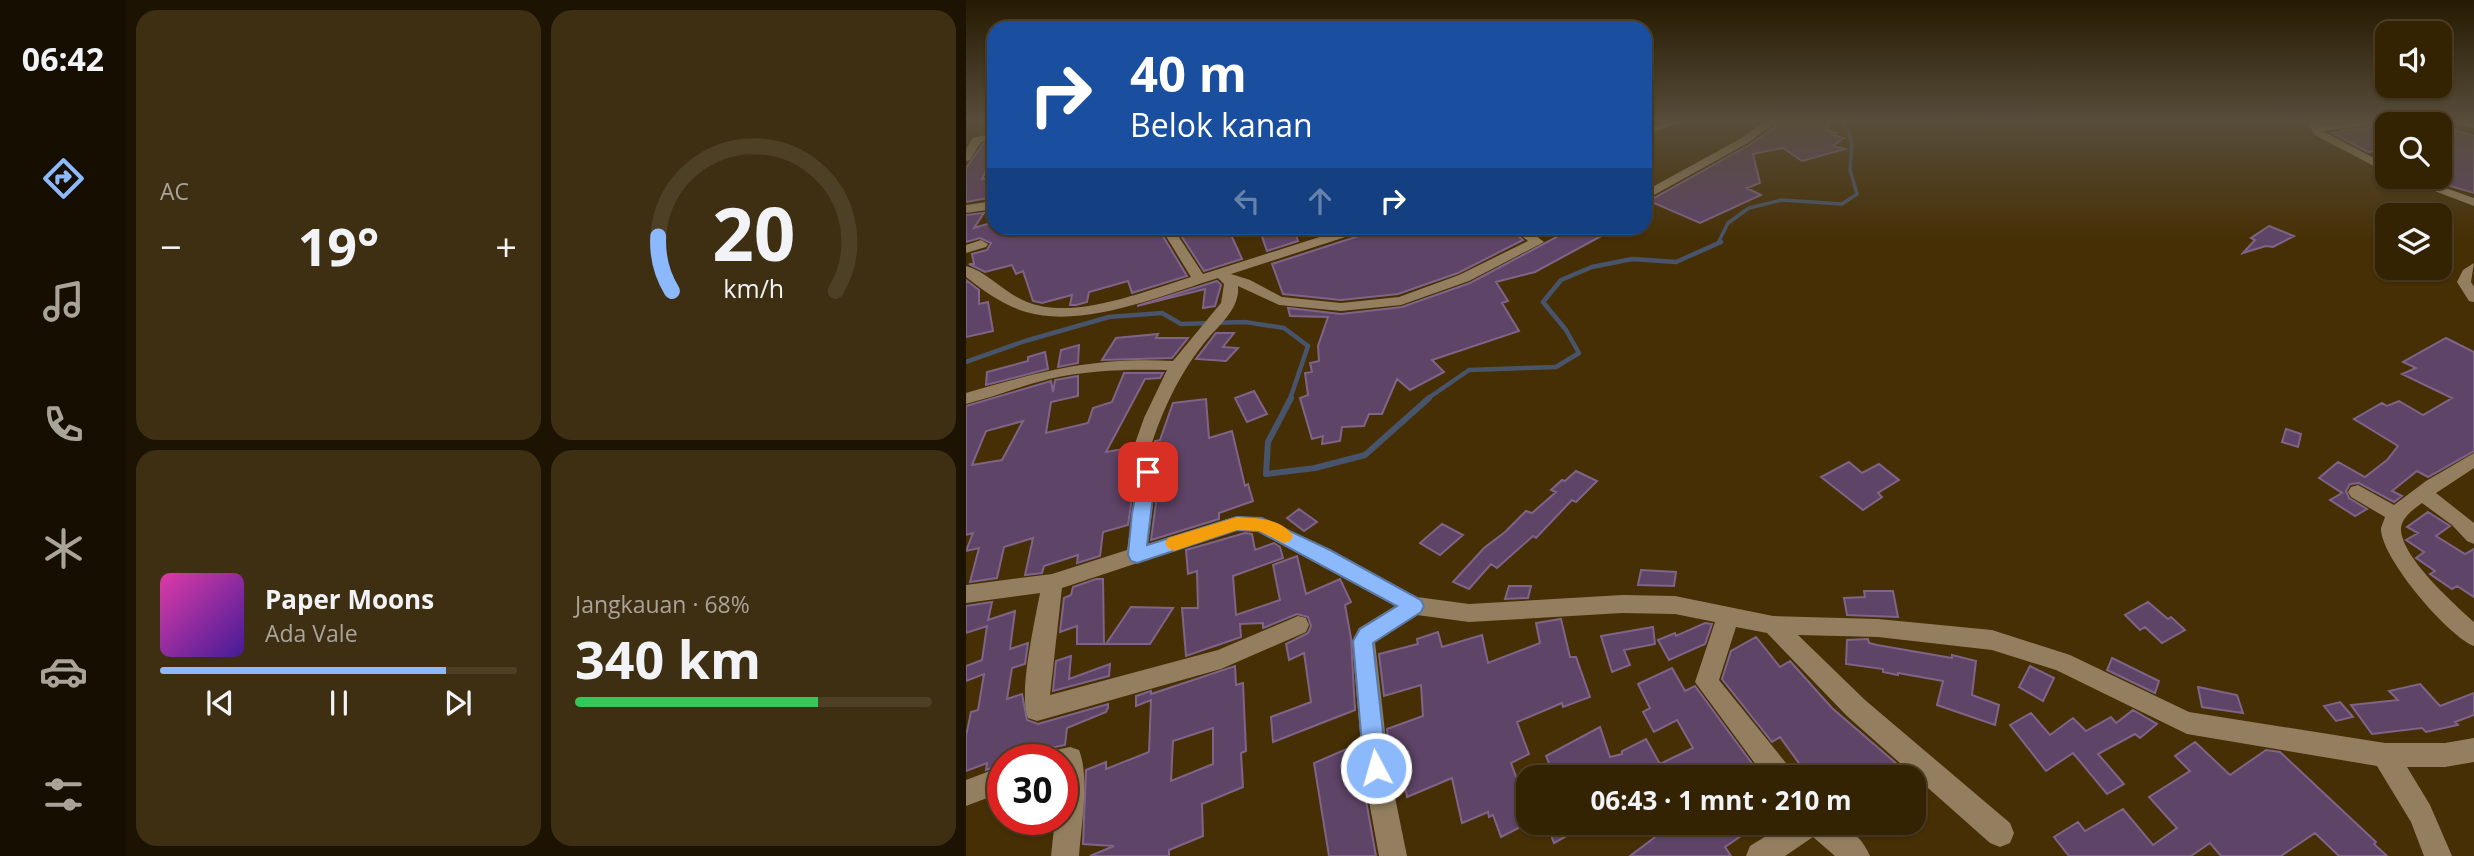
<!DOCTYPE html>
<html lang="id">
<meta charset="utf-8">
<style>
body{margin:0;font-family:"Open Sans",sans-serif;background:#3f2f12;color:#f1f3f6;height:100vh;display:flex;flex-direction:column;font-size:26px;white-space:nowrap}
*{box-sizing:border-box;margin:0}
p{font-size:23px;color:#a9a49a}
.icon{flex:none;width:38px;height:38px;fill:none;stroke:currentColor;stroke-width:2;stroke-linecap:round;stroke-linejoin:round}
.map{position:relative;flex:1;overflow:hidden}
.side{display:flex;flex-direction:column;gap:10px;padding:10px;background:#1d1302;width:840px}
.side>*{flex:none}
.banner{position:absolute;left:21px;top:21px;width:665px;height:214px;border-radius:21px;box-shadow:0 2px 5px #0004,0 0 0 2px #4e4025;background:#1a4fa0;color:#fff;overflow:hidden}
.tools{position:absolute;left:1409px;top:21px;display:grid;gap:14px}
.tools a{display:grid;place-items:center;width:77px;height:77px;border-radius:14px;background:#342303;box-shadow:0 2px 5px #0004,0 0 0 2px #4e4025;font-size:35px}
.speed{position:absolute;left:21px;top:744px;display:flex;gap:14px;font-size:35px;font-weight:700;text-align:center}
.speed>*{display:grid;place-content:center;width:91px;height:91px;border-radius:50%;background:#342303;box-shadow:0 2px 5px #0004,0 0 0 2px #4e4025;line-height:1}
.speed .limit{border:10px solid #d22;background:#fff;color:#111}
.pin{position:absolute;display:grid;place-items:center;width:60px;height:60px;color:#fff;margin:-30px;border-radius:14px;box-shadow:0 4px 10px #0006}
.me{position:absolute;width:77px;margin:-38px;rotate:354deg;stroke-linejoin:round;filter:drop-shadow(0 0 5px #0008)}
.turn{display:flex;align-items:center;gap:24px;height:147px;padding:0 28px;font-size:32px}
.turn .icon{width:91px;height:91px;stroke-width:2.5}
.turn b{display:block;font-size:49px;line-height:60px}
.lanes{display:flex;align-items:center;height:66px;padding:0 28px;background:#0003;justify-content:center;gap:35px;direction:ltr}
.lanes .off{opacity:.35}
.big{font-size:52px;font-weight:700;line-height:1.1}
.side .tile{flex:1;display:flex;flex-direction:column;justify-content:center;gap:10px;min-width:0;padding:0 24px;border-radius:21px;background:#3f2f12}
.side .dial{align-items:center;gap:0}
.dial svg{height:182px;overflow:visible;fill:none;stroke:#4e4025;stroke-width:7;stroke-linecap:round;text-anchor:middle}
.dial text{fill:#f1f3f6;stroke:none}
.song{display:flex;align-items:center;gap:21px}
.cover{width:84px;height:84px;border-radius:10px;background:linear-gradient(135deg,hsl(320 70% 55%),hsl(260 70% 35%))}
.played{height:7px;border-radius:4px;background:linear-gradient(90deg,#8bb9fc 80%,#4e4025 80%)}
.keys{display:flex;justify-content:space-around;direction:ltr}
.heat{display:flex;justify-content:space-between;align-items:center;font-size:38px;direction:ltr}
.charge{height:10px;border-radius:5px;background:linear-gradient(90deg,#34c759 68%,#4e4025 0)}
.side .tiles{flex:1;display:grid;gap:10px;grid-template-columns:repeat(2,1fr)}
.trip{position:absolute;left:550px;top:765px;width:410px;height:70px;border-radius:21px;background:#342303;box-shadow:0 2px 5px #0004,0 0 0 2px #4e4025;font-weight:700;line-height:70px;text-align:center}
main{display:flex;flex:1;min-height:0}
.tab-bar{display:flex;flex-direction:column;width:126px;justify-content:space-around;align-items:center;background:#150e01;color:#a9a49a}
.tab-bar .icon{width:49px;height:49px}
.tab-bar .current{color:#8bb9fc}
.tab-bar b{font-size:32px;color:#f1f3f6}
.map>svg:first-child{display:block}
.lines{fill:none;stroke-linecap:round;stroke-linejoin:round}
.stream-far2{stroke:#48546b;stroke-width:3.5}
.stream-far1{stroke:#48546b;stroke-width:4.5}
.stream{stroke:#48546b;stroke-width:6}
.building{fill:#5e4467;stroke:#7f6488;stroke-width:2;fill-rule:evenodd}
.minor{fill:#937f60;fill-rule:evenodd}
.route{fill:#8bb9fc;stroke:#5a78a4;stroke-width:2}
.slow{fill:#f59e0b}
</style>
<main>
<nav class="tab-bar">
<b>06:42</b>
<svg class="icon current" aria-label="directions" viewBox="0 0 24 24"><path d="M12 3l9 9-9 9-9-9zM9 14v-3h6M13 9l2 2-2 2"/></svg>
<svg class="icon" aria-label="music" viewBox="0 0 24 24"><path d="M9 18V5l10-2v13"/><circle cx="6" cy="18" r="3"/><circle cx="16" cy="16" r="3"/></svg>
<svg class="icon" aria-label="phone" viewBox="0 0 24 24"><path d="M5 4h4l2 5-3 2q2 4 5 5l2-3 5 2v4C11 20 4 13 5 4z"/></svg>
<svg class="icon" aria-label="climate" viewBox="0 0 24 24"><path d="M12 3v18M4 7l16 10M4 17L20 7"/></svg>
<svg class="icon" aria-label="car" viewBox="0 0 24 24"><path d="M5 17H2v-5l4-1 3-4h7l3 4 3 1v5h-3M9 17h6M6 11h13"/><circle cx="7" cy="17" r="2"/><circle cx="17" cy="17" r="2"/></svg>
<svg class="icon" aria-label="filters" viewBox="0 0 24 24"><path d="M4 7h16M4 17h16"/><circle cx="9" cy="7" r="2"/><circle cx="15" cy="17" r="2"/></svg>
</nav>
<section class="side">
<div class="tiles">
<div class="tile"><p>AC</p>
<div class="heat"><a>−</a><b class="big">19°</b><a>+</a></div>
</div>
<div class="tile dial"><svg viewBox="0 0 100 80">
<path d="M14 69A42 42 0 1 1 86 69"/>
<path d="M14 69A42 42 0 0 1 8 45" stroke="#8bb9fc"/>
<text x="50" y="56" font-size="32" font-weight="700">20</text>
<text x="50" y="72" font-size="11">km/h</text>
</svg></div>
<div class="tile">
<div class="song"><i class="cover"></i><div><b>Paper Moons</b><p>Ada Vale</p></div></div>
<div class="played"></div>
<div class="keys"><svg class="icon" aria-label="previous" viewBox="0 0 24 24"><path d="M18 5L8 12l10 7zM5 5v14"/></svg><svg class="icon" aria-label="pause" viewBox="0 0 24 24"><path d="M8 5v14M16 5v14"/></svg><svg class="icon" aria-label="next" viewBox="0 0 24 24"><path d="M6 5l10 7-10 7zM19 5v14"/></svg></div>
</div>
<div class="tile"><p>Jangkauan · 68%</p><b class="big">340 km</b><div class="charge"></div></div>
</div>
</section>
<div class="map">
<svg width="1508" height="856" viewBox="0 0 1508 856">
<rect width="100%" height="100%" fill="#462f04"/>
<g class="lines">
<path class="stream-far2" d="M 990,121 L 1002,121
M 752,243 L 762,223 L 783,208 L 816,200 L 876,204 L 891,194 L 884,170 L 886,143 L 878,123 L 881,121"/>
<path class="stream-far1" d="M 0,362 L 59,341 L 143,317 L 196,313 L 215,324 L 279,322 L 318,328 L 342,346 L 324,399
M 461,399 L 503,370 L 590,367 L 613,353 L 600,330 L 577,302 L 595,280 L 626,267 L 666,259 L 710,262 L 755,242"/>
<path class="stream" d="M 325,398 L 302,442 L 300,474 L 349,468 L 399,455 L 463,398"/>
</g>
<path class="building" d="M 818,121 L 864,121 L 860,130 L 870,133 L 866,135 L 878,138 L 867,146 L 879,149 L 836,161 L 817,148 L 787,154 L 794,183 L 781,188 L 795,195 L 734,223 L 683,201 L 783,145 Z
M 1421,124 L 1421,150 L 1402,152 L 1366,133 Z
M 1474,125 L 1508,136 L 1508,193 L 1474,183 Z
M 28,142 L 28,154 L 16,179 L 28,177 L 28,197 L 0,202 L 0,168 L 17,144 Z
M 18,213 L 8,228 L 28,222 L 28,228 L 192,228 L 221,276 L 166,293 L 162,281 L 123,292 L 121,302 L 110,305 L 104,305 L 106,295 L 76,303 L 67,301 L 57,271 L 50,274 L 46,265 L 19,272 L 3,264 L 8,264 L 6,254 L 21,250 L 25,243 L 14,238 L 0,242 L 0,215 Z
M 1303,226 L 1328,236 L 1307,247 L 1300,246 L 1277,253 L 1289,240 L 1285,238 Z
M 210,228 L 262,228 L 276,259 L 238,271 Z
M 293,228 L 327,228 L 332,241 L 301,251 Z
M 401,228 L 543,228 L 557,240 L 492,273 L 432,294 L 375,300 L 317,294 L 306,264 L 399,234 Z
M 592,228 L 650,228 L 569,272 L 530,282 L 542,301 L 536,303 L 553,331 L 466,360 L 478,372 L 444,390 L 431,379 L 416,414 L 403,414 L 398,426 L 376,427 L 374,441 L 356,444 L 357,436 L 346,439 L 334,398 L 342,395 L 339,373 L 346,372 L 344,363 L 353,361 L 352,346 L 362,317 L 324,316 L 322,308 L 375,314 L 436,307 L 504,283 L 600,232 Z
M 0,280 L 13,290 L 13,304 L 22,302 L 27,331 L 0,337 Z
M 251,281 L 255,285 L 249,306 L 237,308 L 239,289 L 171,306 Z
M 250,333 L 268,333 L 257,347 L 272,348 L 260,361 L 230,359 Z
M 192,334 L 190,338 L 222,338 L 206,358 L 136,360 L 150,338 Z
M 1480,338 L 1508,352 L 1508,451 L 1462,477 L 1451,471 L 1426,491 L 1436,496 L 1428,502 L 1393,483 L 1384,484 L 1380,491 L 1383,498 L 1401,509 L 1389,516 L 1364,500 L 1376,493 L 1353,478 L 1372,462 L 1399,477 L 1421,460 L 1432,446 L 1388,419 L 1416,403 L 1421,406 L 1433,401 L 1457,415 L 1486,398 L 1436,374 L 1450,368 L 1437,362 Z
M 113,345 L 112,363 L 92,367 L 95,350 Z
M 79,352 L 82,369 L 20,385 L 21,372 L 62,361 L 62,357 Z
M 158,373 L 197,373 L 194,378 L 179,379 L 140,452 L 164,448 L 158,468 L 160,475 L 169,478 L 162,525 L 137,532 L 134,556 L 111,563 L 112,555 L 78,566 L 76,573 L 59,575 L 67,538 L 38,547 L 31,578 L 4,582 L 13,548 L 0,551 L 7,533 L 0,535 L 0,406 L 85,381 L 87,392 L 89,380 L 112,376 L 112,396 L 85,402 L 80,433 L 122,423 L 127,408 L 146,402 ZM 57,421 L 36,460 L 6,465 L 20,431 Z
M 288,391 L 301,414 L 281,422 L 269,398 Z
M 240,399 L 243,438 L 266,431 L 279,486 L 282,484 L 287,501 L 253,513 L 253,519 L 185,540 L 194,472 L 191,466 L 182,463 L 189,441 L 194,440 L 207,403 Z
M 1320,429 L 1335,434 L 1332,447 L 1316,442 Z
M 883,462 L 896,473 L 913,464 L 933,480 L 912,493 L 916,497 L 897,510 L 855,477 Z
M 610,471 L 631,481 L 610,502 L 606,500 L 570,538 L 567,536 L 531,568 L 525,564 L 503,589 L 487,582 L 518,548 L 539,532 L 560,511 L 566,513 L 590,492 L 585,490 L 596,480 L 599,481 Z
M 333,509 L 351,522 L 338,531 L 321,518 Z
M 1462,512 L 1484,526 L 1470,536 L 1499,554 L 1508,549 L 1508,597 L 1491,586 L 1486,589 L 1464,574 L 1469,571 L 1450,558 L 1458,552 L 1440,540 L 1452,533 L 1441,527 Z
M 476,524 L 497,535 L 474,555 L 454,543 Z
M 279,533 L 286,534 L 289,550 L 308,543 L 314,547 L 317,558 L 267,576 L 270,615 L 314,600 L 307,565 L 331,556 L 340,594 L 374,579 L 385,602 L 379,605 L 385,638 L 389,710 L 307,742 L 305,717 L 345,702 L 338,653 L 323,660 L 320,644 L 342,633 L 345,626 L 342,617 L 331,614 L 297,628 L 297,623 L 274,624 L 275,637 L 220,656 L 216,608 L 232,608 L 231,571 L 222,574 L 220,550 Z
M 675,570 L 710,572 L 708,586 L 672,585 Z
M 130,579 L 137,579 L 138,644 L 111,644 L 111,626 L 94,632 L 98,598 L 105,595 L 107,587 Z
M 543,586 L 565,586 L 562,598 L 539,599 Z
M 898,591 L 927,591 L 932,617 L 881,615 L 878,598 L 899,597 Z
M 26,602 L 22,620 L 49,611 L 44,649 L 62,643 L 59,664 L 46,668 L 41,699 L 56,694 L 61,720 L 72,724 L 142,704 L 142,708 L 140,712 L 101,728 L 99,745 L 84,748 L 80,760 L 37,760 L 37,764 L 20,770 L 21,763 L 0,771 L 0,736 L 5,712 L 12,710 L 18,674 L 0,681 L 0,666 L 16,660 L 21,626 L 0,633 L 0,606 Z
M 1182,602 L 1202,619 L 1205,617 L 1219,630 L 1196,643 L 1179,627 L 1174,630 L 1159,615 Z
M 165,607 L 207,608 L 184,644 L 140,644 Z
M 595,619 L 604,657 L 610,657 L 624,697 L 597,707 L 596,703 L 551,722 L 563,754 L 545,763 L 562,809 L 562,823 L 535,837 L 527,815 L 523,817 L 522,812 L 496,823 L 486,778 L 441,797 L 435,763 L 425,766 L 421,729 L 457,716 L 455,685 L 418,696 L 413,654 L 452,644 L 451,639 L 472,632 L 476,647 L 516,635 L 522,663 L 574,643 L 570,623 Z
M 739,623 L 746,624 L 739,644 L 703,660 L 692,640 L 709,633 L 710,636 Z
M 687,627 L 689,644 L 658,650 L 664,665 L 646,672 L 635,636 Z
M 790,637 L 814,667 L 824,661 L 866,708 L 946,777 L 839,777 L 832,767 L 835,766 L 814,737 L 806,742 L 756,679 L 765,651 Z
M 902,639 L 903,643 L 911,645 L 986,658 L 986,655 L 1010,661 L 1006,695 L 1033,705 L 1029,725 L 971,705 L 977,681 L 932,673 L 932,675 L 917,672 L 917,669 L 880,664 L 881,640 Z
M 105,656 L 103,679 L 144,664 L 143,676 L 87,691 L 90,661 Z
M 1146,658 L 1193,681 L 1189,693 L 1141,670 Z
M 269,666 L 270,685 L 277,683 L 280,751 L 275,753 L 277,787 L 236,804 L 237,836 L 203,850 L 203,856 L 124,856 L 148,846 L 117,844 L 120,770 L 140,762 L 140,769 L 183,752 L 185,700 L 170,706 L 170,696 L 185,691 L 185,694 ZM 247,728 L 247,764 L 205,781 L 207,741 Z
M 1064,666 L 1088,678 L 1077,701 L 1053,687 Z
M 706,668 L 719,691 L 729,686 L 796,777 L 589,777 L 580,756 L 634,727 L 644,757 L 656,754 L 656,751 L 680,739 L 694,764 L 727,748 L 711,720 L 688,732 L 677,712 L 684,708 L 672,684 Z
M 1454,684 L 1474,706 L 1508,693 L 1508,715 L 1489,722 L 1492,725 L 1460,732 L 1456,728 L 1406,734 L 1385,705 L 1432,700 L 1423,691 Z
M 1232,687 L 1271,695 L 1277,713 L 1236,707 Z
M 1374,702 L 1387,717 L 1370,721 L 1358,706 Z
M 1167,710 L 1191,724 L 1174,738 L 1169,734 L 1132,754 L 1158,784 L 1141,794 L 1107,753 L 1080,771 L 1044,725 L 1065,713 L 1084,735 L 1107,718 L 1120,731 L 1145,717 L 1150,723 Z
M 1229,742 L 1264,775 L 1300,750 L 1314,752 L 1410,842 L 1408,844 L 1421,856 L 1373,856 L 1349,833 L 1315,856 L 1255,856 L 1244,843 L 1225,856 L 1103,856 L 1088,837 L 1112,822 L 1119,831 L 1157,809 L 1187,845 L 1211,828 L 1183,797 L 1224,771 L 1209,756 Z
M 390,745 L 410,856 L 363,856 L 348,763 Z
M 580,822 L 604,822 L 608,832 L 588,843 Z
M 709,822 L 771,822 L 778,834 L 759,847 L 765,856 L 664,856 Z"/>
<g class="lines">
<path class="minor" d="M 704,121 L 718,121 L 679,135 L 679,129 Z
M 800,121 L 811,121 L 782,143 L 679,200 L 679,191 L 774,139 Z
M 1340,121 L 1350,121 L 1353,125 L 1416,121 L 1411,124 L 1357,131 L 1421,165 L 1421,173 L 1349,135 Z
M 1489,121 L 1508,122 L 1508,128 L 1490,123 Z
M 28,133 L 28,139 L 15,142 L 4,160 L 0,161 L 0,149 L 7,138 Z
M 1432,177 L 1448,177 L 1508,198 L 1508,206 Z
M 28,201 L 28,209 L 0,213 L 0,205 Z
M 195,228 L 207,228 L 237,274 L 382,228 L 399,228 L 398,231 L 265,274 L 284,280 L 316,297 L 375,303 L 433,297 L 493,275 L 562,241 L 546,228 L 560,228 L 578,242 L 503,281 L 435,305 L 375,311 L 313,305 L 272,286 C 274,306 257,322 244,336 C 212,373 193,417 179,465 L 189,467 L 191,472 L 182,544 L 271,516 L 296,518 L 451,597 L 503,604 L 656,595 L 709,596 L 807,616 L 912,619 L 1026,630 L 1104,655 L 1223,712 L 1419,743 L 1479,743 L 1508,738 L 1508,762 L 1479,767 L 1441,767 L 1464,805 L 1486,856 L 1458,856 L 1445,822 L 1411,766 L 1221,734 L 1090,670 L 1026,650 L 912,637 L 832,635 L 899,700 L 1044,823 L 1048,833 L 1044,843 L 1034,847 L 1024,843 L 881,716 L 801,633 L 770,627 L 753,680 L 824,768 L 828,777 L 799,777 L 729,682 L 749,622 L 709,614 L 656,613 L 503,622 L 451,615 L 409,642 L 423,768 L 441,856 L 413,856 L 397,768 L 386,641 L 393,628 L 429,606 L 293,532 L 271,530 L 96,588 L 84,695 L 252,650 L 332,616 L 340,618 L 343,625 L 340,632 L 255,669 L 71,721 L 62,718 C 52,694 69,621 74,593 L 0,603 L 0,585 L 86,574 L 161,550 L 172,476 L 162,474 L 160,469 L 178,418 L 201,370 C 161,369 122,370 83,379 C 55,386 28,397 0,404 L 0,393 C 77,371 126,357 207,361 L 255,303 L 258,284 L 252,278 C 197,295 117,329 60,312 C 37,305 18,291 0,277 L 0,266 C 20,271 40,294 61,302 C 108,321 179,291 225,277 Z
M 15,240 L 22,244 L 20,247 L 0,253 L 0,245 Z
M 1508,263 L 1505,282 L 1508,287 L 1508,302 L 1503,301 L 1491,282 L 1497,270 Z
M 1508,453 L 1508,468 L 1470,493 L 1508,523 L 1508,544 L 1501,541 L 1486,525 L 1456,503 C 1448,509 1436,517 1435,528 C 1434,556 1488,604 1508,622 L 1508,646 C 1482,636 1414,557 1415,528 C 1416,524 1418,521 1419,517 L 1385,497 L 1382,492 L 1385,487 L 1392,485 L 1428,505 L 1460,481 Z
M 104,747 L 113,750 C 124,777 115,827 113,856 L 85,856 L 89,819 L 96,819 L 96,760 L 82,760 L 85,751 Z
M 37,766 L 37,792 L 0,806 L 0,780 Z
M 823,822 C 856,822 888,818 904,856 L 869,856 L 847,837 L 819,856 L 780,856 L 784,846 Z"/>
</g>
<linearGradient id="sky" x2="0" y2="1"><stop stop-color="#261a02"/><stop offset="0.5" stop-color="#574d3a"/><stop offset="1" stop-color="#574d3a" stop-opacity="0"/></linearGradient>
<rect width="1508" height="241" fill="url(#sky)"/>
<path class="route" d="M 182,466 L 190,472 L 181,545 L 271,517 L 296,518 L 364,550 L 455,600 L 458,606 L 455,612 L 407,643 L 421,768 L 418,776 L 410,779 L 401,776 L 398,768 L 387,641 L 394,629 L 431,606 L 292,531 L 271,530 L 171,563 L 165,561 L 162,555 L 166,513 L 174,472 Z"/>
<path class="slow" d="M 271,517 C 289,518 316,518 327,536 L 324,541 L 318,543 L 293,531 L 271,530 L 208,551 L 202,548 L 199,543 L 202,538 Z"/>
</svg>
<div class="tools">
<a><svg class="icon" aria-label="sound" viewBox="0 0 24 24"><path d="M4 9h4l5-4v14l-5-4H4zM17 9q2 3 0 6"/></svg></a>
<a><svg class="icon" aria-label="search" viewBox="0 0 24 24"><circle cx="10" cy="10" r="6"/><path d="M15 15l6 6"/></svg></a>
<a><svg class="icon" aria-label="layers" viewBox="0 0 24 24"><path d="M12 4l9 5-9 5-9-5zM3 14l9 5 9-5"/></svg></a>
</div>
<div class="speed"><div class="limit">30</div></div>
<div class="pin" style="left:182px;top:472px;background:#d93025"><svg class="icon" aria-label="arrive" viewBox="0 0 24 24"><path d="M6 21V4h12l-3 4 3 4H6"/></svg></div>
<svg class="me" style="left:410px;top:768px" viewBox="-20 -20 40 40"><circle r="17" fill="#8bb9fc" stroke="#fff" stroke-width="3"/><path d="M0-11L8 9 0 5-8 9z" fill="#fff"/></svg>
<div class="trip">06:43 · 1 mnt · 210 m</div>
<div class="banner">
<div class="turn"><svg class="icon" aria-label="right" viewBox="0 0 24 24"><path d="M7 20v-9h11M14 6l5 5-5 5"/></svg><div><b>40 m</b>Belok kanan</div></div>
<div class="lanes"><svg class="icon off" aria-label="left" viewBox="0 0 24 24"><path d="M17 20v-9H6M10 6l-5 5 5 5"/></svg><svg class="icon off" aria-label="ahead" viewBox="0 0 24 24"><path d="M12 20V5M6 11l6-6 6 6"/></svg><svg class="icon" aria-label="right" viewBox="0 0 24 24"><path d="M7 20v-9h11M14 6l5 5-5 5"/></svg></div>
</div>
</div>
</main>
